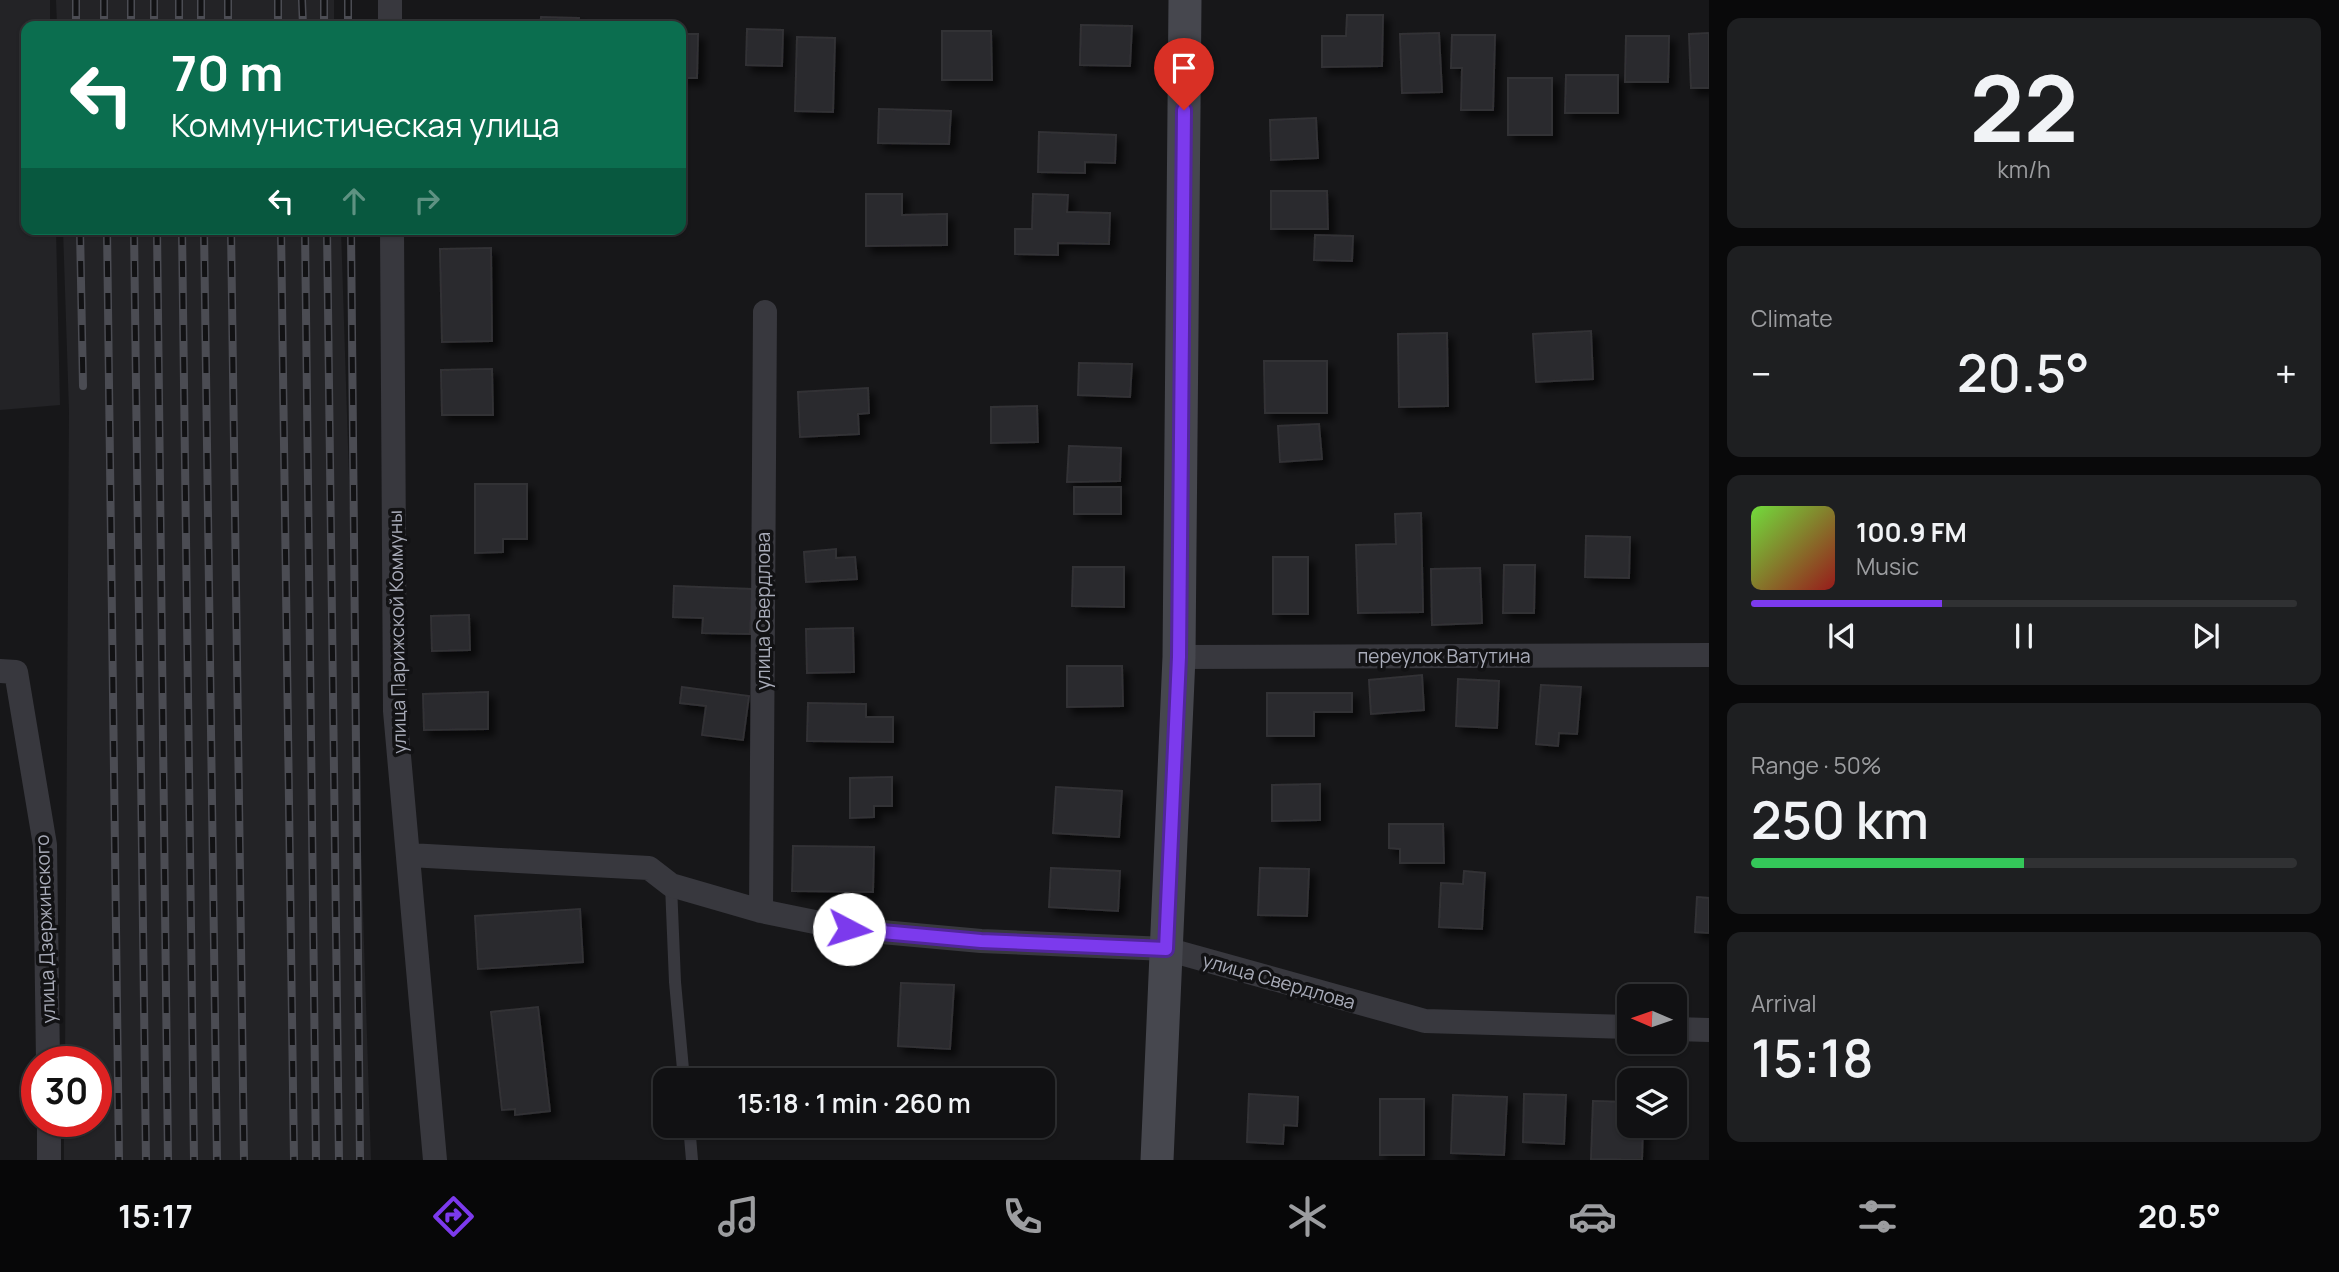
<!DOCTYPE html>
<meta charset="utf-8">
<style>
body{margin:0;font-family:Manrope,sans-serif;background:#1e1f21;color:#f1f3f6;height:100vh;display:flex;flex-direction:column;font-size:26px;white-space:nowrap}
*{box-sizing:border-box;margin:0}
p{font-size:23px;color:#9c9da0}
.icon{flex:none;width:38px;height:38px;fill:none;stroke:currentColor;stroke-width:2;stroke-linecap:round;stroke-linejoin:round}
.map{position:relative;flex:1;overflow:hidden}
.drawer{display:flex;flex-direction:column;gap:18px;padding:18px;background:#09090a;width:630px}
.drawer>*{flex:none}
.hud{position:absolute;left:21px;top:21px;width:665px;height:214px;border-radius:14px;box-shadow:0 2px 5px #0004,0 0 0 2px #303133;background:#0b6e4f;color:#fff;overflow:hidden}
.needle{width:46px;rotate:272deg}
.buttons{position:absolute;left:1617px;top:984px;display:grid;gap:14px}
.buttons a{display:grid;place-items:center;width:70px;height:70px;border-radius:14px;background:#111113;box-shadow:0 2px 5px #0004,0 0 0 2px #303133;font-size:35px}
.speed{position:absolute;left:21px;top:1046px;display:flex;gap:14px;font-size:35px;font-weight:700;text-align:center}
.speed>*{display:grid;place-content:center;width:91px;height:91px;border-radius:50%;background:#111113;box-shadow:0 2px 5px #0004,0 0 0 2px #303133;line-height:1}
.speed .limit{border:10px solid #d22;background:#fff;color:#111}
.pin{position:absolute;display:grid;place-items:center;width:60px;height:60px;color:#fff;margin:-72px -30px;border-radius:50% 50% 50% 0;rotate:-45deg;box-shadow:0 0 7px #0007}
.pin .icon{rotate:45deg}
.me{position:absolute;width:77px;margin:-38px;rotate:95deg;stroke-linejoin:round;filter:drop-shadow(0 0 5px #0008)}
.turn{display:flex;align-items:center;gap:24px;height:147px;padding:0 35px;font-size:32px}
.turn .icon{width:91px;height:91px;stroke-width:2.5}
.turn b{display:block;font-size:49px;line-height:60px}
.lanes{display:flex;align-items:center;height:66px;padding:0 35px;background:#0003;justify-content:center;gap:35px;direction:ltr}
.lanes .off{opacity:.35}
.big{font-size:52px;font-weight:600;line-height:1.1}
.drawer .card{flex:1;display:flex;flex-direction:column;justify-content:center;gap:10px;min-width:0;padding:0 24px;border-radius:14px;background:#1e1f21}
.drawer .dial{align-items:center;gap:0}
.dial b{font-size:91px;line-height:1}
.song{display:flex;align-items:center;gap:21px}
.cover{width:84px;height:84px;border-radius:10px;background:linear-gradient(135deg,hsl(100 70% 55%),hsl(0 70% 35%))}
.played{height:7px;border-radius:4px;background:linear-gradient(90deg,#7c3aed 35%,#303133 35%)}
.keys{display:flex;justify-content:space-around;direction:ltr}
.heat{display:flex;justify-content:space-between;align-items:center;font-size:38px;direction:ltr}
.charge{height:10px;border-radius:5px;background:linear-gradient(90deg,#34c759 50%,#303133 0)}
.trip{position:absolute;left:653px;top:1068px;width:402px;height:70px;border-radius:14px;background:#111113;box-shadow:0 2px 5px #0004,0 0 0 2px #303133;font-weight:600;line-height:70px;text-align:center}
.menu{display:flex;height:112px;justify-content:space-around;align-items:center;background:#070708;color:#9c9da0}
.menu .icon{width:49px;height:49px}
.menu .selected{color:#7c3aed}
.menu b{font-size:32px;color:#f1f3f6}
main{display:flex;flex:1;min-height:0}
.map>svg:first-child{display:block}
.built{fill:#232326}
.building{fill:#2a2a2d;stroke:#323135;stroke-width:2;filter:url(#shadow)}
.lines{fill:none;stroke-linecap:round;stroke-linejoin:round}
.lane{stroke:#38383e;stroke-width:12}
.street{stroke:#38383e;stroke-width:24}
.secondary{stroke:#46474e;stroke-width:33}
.rail-casing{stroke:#4b4c53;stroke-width:8}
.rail{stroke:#121214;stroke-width:5;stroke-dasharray:16;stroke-linecap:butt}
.route-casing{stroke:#51269a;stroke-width:18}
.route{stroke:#7c3aed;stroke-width:12}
.labels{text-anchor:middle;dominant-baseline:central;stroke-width:7;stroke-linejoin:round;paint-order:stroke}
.street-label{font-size:19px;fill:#a9acb9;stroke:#121214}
</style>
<main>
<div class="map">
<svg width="1709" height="1160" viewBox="0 0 1709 1160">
<defs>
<filter id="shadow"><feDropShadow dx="6" dy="6" stdDeviation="3.5" flood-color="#0009"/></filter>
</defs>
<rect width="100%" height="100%" fill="#171719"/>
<path class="built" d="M 0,0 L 50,0 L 50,26 L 26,26 L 26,229 L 56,229 L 60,405 L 0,410 Z
M 56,0 L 334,0 L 334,26 L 57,26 Z
M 63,229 L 341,229 L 371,1160 L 64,1160 L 64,1122 L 96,1122 L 96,1062 L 65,1062 L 69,411 Z"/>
<path class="building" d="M 1347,15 L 1383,15 L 1382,66 L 1322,67 L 1322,36 L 1346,36 Z
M 541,17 L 579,18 L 578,26 L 540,26 Z
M 1081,25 L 1132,26 L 1130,66 L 1080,65 Z
M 747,29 L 783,30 L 782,66 L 746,65 Z
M 942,31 L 991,31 L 992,80 L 942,80 Z
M 1439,33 L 1442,92 L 1402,93 L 1400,34 Z
M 1709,33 L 1709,88 L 1691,88 L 1689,34 Z
M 681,34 L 698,34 L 697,78 L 681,78 Z
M 1452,35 L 1495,35 L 1493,110 L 1461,110 L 1462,68 L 1451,68 Z
M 1626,36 L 1669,36 L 1668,82 L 1625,82 Z
M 797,37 L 835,38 L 833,112 L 795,111 Z
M 1566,75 L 1618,75 L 1618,113 L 1565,113 Z
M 1508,78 L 1552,78 L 1552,135 L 1508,135 Z
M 879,109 L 951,111 L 949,144 L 878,143 Z
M 1316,118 L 1318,158 L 1271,160 L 1270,120 Z
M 1039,132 L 1116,135 L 1115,163 L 1085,162 L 1085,173 L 1038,172 Z
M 1271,191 L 1327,191 L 1328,229 L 1271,229 Z
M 866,194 L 902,194 L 902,215 L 947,214 L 947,245 L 866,246 Z
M 1033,194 L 1068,195 L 1067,212 L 1110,213 L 1109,244 L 1058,243 L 1058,255 L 1015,254 L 1015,229 L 1032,229 Z
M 1315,235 L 1353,236 L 1352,261 L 1314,260 Z
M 491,248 L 492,341 L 442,342 L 440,249 Z
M 1591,331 L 1593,379 L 1536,382 L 1533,334 Z
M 1447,333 L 1448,406 L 1399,407 L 1398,334 Z
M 1264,361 L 1327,361 L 1327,413 L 1265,413 Z
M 1079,363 L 1132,364 L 1130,397 L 1078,395 Z
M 492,369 L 493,415 L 442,415 L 441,370 Z
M 868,388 L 869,413 L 858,414 L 859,434 L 800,437 L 798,392 Z
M 1037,406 L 1038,442 L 991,443 L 991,407 Z
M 1319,424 L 1322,459 L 1280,462 L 1278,426 Z
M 1069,446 L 1121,448 L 1120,481 L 1067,482 Z
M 475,484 L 527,484 L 527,539 L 503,539 L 503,552 L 475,553 Z
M 1074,487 L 1121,487 L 1121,514 L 1074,514 Z
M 1421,513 L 1423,612 L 1358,613 L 1356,545 L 1396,544 L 1395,514 Z
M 1586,536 L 1630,537 L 1629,578 L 1585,577 Z
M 836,549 L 836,558 L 855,557 L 857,579 L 806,582 L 804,552 Z
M 1273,557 L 1308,557 L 1308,614 L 1273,614 Z
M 1504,565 L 1535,565 L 1534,613 L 1503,613 Z
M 1073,567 L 1124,567 L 1124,607 L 1072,606 Z
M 1480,568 L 1482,623 L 1432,625 L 1431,569 Z
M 674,586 L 752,589 L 750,634 L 702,633 L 703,618 L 673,617 Z
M 469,615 L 470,650 L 432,651 L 431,616 Z
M 853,628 L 854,672 L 807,673 L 806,629 Z
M 1067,666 L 1122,666 L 1123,706 L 1067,707 Z
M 1422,675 L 1424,710 L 1371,714 L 1369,680 Z
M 1458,679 L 1499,681 L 1497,728 L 1456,726 Z
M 1541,685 L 1581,687 L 1577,734 L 1559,733 L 1558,746 L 1536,744 Z
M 682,687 L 749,696 L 743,740 L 702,735 L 706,706 L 680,703 Z
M 488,692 L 488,729 L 424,730 L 423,694 Z
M 1267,693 L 1352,693 L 1352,712 L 1314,712 L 1314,736 L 1267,736 Z
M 808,703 L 866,704 L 866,717 L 893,717 L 893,742 L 807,741 Z
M 892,777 L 892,806 L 874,806 L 874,817 L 850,818 L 850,778 Z
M 1320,784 L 1320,820 L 1272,821 L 1272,785 Z
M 1056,787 L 1122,791 L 1119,837 L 1053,833 Z
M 1389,824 L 1443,824 L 1444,863 L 1400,863 L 1400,849 L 1389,848 Z
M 793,846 L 874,847 L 873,892 L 792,891 Z
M 1051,868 L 1120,871 L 1118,911 L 1049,907 Z
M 1260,868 L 1309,869 L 1307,916 L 1258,915 Z
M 1464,871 L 1485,873 L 1482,929 L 1439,927 L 1441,883 L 1463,884 Z
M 1697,897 L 1709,898 L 1709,933 L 1695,932 Z
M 580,909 L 583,962 L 478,969 L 475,916 Z
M 901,983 L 954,985 L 950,1049 L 898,1046 Z
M 538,1007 L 550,1111 L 515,1115 L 515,1109 L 502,1110 L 491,1012 Z
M 1249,1094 L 1298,1097 L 1297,1126 L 1284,1125 L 1283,1144 L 1247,1142 Z
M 1524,1094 L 1566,1095 L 1564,1144 L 1523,1142 Z
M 1453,1095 L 1507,1097 L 1504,1155 L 1451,1153 Z
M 1380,1099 L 1424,1099 L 1424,1155 L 1380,1155 Z
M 1593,1101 L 1629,1102 L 1629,1125 L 1643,1125 L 1642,1160 L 1591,1159 Z"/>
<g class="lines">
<path class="lane" d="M 671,885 L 675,982 L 684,1080
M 689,1125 L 692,1160"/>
<path class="street" d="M 390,0 L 390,26
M 392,229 L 395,711 L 435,1160
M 1179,657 L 1709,655
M 0,671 L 16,672 L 45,845 L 48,1062
M 409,855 L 649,868 L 671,885 L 761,911 L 849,929 L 981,941 L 1166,949 L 1425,1021 L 1629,1027
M 761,911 L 765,312
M 1675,1029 L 1709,1030
M 49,1122 L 49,1160"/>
<path class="secondary" d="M 1157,1160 L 1179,657 L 1185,0"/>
<g class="rail-casing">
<path id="rail" d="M 76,0 L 76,26
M 104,0 L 104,26
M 131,0 L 131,26
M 154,0 L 154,26
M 179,0 L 179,26
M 201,0 L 201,26
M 228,0 L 228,26
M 278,0 L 278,26
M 302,0 L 303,26
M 324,0 L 324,26
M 348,0 L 348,26
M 80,229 L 83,386
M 107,229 L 119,1160
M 134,229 L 146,1160
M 157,229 L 168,1160
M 182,229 L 194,1160
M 204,229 L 217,1160
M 231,229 L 244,1160
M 281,229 L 294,1160
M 305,229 L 316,1160
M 327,229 L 339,1160
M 351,229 L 360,1160"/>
</g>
<use href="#rail" class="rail"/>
</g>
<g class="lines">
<g class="route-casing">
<path id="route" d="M 849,929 L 981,941 L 1166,949 L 1179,657 L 1184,110"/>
</g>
<use href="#route" class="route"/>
</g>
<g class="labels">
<g class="street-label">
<text transform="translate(763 611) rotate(-90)">улица Свердлова</text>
<text transform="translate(397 632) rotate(-91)">улица Парижской Коммуны</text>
<text x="1444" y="656">переулок Ватутина</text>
<text transform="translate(45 929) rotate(-92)">улица Дзержинского</text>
<text transform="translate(1279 981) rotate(16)">улица Свердлова</text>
</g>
</g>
</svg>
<div class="buttons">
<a><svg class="needle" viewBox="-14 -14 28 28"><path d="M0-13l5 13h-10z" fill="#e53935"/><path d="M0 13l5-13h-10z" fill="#9c9da0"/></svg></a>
<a><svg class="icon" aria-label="layers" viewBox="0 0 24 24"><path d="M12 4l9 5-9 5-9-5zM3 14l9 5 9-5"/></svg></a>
</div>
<div class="speed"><div class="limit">30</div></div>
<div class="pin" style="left:1184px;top:110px;background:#d93025"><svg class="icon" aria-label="arrive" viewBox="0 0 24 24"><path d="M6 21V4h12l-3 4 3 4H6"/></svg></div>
<svg class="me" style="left:849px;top:929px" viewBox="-20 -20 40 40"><circle r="19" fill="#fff"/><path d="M0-13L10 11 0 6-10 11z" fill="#7c3aed"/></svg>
<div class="trip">15:18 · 1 min · 260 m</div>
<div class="hud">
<div class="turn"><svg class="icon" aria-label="left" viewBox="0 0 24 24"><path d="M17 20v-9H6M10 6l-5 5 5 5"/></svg><div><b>70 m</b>Коммунистическая улица</div></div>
<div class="lanes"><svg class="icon" aria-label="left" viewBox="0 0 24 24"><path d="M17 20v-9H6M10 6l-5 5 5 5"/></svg><svg class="icon off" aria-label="ahead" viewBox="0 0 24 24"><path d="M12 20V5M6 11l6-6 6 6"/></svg><svg class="icon off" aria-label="right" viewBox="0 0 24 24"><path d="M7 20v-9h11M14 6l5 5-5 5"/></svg></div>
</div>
</div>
<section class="drawer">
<div class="card dial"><b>22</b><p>km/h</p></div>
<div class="card"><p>Climate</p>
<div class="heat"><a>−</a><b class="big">20.5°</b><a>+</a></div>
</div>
<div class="card">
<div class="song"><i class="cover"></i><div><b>100.9 FM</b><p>Music</p></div></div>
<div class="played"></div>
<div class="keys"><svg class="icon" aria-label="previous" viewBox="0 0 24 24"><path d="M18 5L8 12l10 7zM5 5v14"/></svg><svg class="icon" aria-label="pause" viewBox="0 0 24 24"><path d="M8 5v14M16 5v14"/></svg><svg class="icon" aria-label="next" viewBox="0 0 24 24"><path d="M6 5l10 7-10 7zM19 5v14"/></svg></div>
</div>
<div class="card"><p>Range · 50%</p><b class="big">250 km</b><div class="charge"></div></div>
<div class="card"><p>Arrival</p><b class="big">15:18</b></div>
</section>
</main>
<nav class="menu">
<b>15:17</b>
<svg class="icon selected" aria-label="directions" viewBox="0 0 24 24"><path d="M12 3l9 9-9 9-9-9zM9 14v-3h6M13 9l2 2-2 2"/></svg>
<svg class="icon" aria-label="music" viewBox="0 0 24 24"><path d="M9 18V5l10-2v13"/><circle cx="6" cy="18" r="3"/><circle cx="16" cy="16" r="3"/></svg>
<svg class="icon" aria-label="phone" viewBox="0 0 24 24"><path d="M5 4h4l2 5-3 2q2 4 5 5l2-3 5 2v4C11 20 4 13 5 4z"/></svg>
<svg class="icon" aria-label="climate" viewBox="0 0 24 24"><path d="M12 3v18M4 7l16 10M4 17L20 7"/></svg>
<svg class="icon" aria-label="car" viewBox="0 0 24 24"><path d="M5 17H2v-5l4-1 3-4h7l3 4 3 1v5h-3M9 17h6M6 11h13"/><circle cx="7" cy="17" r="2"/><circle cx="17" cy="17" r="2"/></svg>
<svg class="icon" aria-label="filters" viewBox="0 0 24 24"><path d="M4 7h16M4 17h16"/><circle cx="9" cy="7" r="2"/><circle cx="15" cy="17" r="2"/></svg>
<b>20.5°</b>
</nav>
